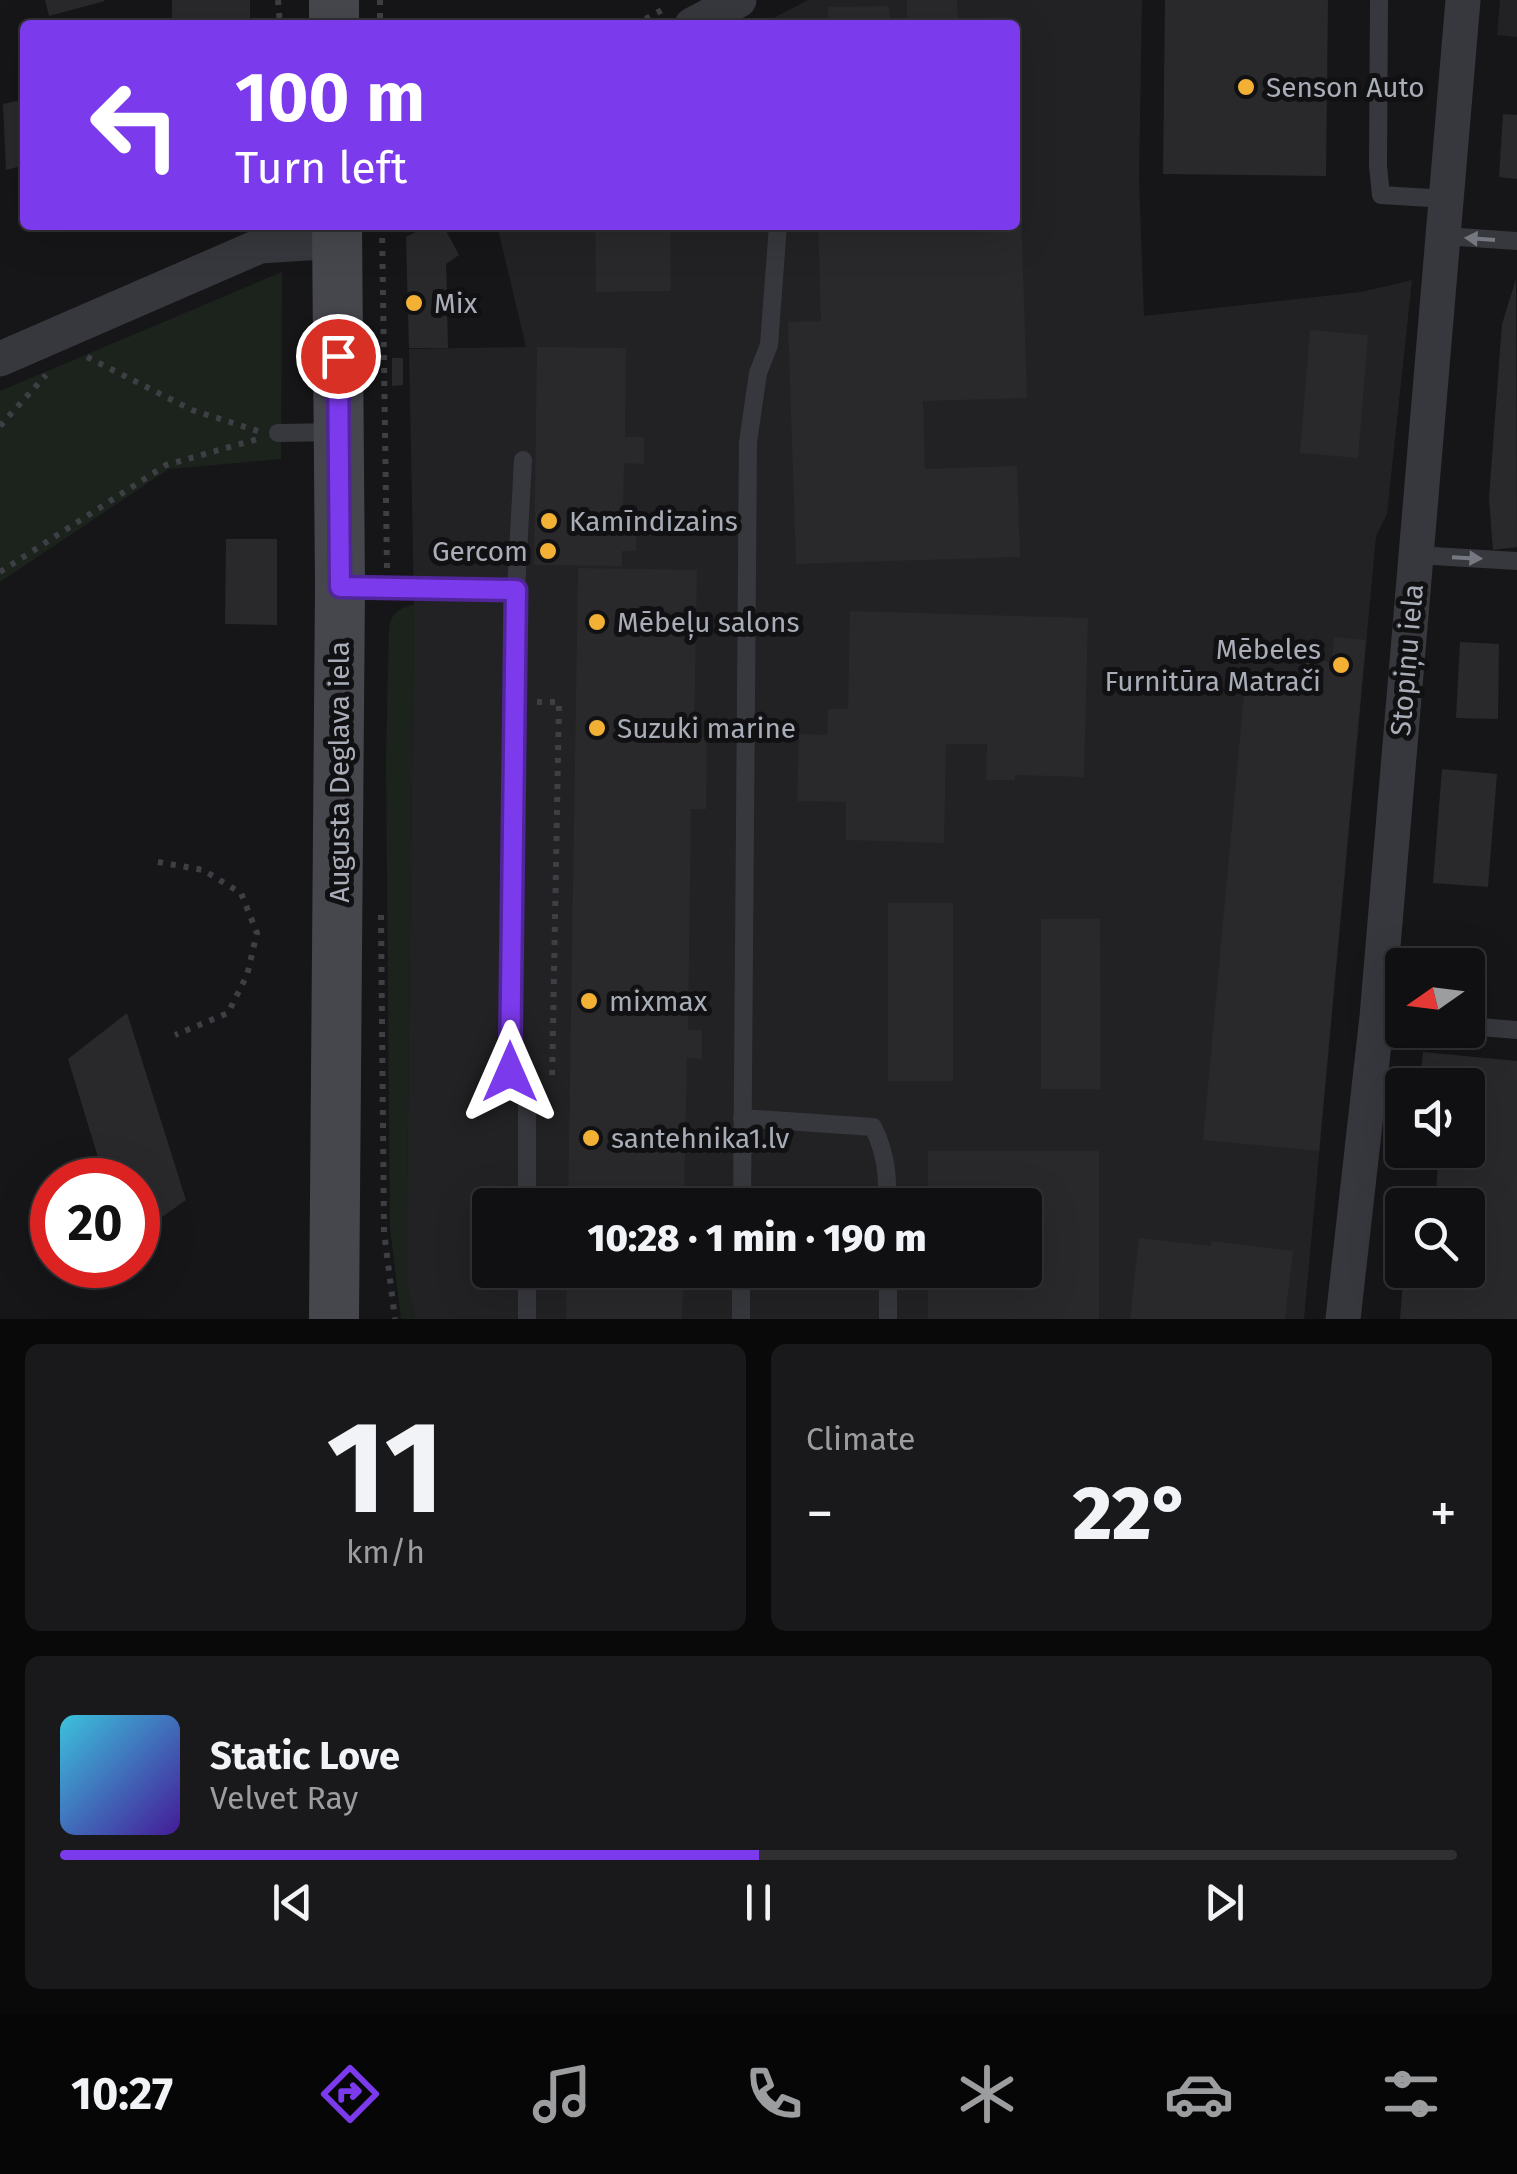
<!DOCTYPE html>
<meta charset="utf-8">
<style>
body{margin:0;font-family:"Fira Sans",sans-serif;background:#19191b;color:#f1f3f6;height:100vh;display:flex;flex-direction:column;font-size:38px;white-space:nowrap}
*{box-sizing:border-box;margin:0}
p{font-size:32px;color:#9c9d9f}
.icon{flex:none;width:55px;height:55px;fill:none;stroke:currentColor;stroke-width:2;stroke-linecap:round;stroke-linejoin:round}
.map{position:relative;height:1319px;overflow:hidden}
.sheet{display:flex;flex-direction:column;gap:25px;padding:25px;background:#09090a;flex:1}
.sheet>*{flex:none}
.banner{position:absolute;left:20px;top:20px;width:1000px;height:210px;border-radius:10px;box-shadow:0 10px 40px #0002,0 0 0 2px #303032;background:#7c3aed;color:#fff;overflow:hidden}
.needle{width:65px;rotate:256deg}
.fabs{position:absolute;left:1385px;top:948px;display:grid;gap:20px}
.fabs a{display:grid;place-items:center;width:100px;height:100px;border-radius:10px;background:#101012;box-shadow:0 10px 40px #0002,0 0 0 2px #303032;font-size:50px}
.speed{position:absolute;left:30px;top:1158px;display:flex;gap:20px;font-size:50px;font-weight:700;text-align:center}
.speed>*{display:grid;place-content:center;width:130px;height:130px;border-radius:50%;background:#101012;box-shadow:0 10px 40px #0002,0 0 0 2px #303032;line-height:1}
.speed .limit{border:15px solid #d22;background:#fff;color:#111}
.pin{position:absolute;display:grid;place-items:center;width:85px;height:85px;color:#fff;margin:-42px;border:5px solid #fff;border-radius:50%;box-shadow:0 2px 10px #0007}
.me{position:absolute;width:110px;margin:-55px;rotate:0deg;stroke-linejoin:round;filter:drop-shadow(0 0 8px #0008)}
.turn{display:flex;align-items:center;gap:35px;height:210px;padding:0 50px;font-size:45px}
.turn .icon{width:130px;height:130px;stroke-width:2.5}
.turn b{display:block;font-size:70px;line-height:85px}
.big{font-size:75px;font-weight:800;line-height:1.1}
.sheet .card{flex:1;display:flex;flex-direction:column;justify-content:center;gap:15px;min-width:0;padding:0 35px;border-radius:15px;background:#19191b}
.sheet .dial{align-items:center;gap:0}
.dial b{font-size:130px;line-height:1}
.song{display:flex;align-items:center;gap:30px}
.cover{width:120px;height:120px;border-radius:15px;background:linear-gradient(135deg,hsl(190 70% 55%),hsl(260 70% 35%))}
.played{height:10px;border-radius:5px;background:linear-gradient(90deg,#7c3aed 50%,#303032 50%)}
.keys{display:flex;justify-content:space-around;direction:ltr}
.heat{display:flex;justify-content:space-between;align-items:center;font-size:55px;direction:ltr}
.sheet .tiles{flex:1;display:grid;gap:25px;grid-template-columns:1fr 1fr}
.card:last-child{grid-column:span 2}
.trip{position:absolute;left:472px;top:1188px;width:570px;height:100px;border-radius:10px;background:#101012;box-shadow:0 10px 40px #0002,0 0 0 2px #303032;font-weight:800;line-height:100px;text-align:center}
.menu{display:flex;height:160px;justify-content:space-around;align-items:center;background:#060607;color:#9c9d9f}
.menu .icon{width:70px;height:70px}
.menu .active{color:#7c3aed}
.menu b{font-size:45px;color:#f1f3f6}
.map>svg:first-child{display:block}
.built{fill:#222225;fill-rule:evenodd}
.green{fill:#1c231d}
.building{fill:#29292c}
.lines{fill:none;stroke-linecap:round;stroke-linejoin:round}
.path{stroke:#3d3f44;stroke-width:6;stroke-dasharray:5 8;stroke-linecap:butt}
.lane{stroke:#37383d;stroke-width:18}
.street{stroke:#37383d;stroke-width:35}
.secondary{stroke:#45474d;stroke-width:50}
.oneway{fill:#757881}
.route-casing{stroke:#51269a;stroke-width:25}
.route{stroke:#7c3aed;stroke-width:18}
.poi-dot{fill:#f2b134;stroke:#111113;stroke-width:4}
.labels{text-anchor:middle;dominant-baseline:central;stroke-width:10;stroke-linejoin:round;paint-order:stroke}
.poi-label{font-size:28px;fill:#a8adb8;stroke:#111113;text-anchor:start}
.street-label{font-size:28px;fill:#a8adb8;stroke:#111113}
</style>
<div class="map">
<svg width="1517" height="1319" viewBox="0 0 1517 1319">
<rect width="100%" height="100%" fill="#161618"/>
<path class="built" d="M 808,0 L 1142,0 L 1139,180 L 1144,316 L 1361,292 L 1412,280 L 1387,514 L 1376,536 L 1304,1319 L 415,1319 L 406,1282 L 414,605 L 409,349 L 526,347 L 497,225 L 1015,225 L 1015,25 L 760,25 ZM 490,1205 L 1025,1205 L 1025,1270 L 490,1270 Z
M 1500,0 L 1517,0 L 1517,37 L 1497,35 Z"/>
<path class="green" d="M 282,272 L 281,459 L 169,469 L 0,582 L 0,391 Z
M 414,605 L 406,1282 L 415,1319 L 401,1319 L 390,1227 L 386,759 L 389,628 C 392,613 398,608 414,605 Z"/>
<path class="building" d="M 45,0 L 104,0 L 105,1 L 49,16 Z
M 172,0 L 250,0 L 250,25 L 172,25 Z
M 907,0 L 957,0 L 958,25 L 907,25 Z
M 1165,0 L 1328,0 L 1326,176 L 1163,174 Z
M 889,6 L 890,25 L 828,25 L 828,7 Z
M 25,99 L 25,165 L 6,170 L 3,104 Z
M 1503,114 L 1517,115 L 1517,179 L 1499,177 Z
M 1015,178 L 1020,178 L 1027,398 L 923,401 L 925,469 L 1017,466 L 1020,557 L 796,564 L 788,322 L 821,321 L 818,225 L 1015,225 Z
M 430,225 L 443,225 L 459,255 L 446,264 L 447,291 L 458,291 L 458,306 L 447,306 L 448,348 L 409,348 L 406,237 Z
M 595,225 L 670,225 L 671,291 L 596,292 Z
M 1516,279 L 1517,547 L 1493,550 L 1489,498 L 1502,324 Z
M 1310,330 L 1368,335 L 1358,458 L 1300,453 Z
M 537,347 L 626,348 L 625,437 L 644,437 L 644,464 L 624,463 L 623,520 L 637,520 L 636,551 L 622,551 L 622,566 L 534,565 Z
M 392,358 L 403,358 L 403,385 L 392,386 Z
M 226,539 L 277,539 L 277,625 L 225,624 Z
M 578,568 L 697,570 L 694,737 L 707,737 L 706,809 L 691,809 L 688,1030 L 702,1030 L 702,1059 L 687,1058 L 684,1205 L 568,1205 Z
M 850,611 L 1088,618 L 1084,777 L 1015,775 L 1015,780 L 986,780 L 987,744 L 946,744 L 944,843 L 846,840 L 846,802 L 797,801 L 799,734 L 827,735 L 828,709 L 848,709 Z
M 1334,637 L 1366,640 L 1319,1151 L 1203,1140 L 1245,683 L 1303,688 L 1306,659 L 1332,662 Z
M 1460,642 L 1499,644 L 1498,719 L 1456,718 Z
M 1442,769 L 1497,774 L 1488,887 L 1433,883 Z
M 888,903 L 953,903 L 953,1081 L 888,1081 Z
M 1041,919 L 1100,919 L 1101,1089 L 1041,1089 Z
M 1433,957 L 1475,959 L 1473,996 L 1468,996 L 1468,965 L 1432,965 Z
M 127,1013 L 186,1200 L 138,1234 L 138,1180 L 105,1180 L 68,1059 Z
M 1423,1052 L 1517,1061 L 1517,1319 L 1400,1319 L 1404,1270 L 1468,1270 L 1468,1205 L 1435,1205 L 1439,1150 L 1468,1150 L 1468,1085 L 1420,1085 Z
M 928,1151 L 1099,1151 L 1099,1319 L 928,1319 L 928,1270 L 1025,1270 L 1025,1205 L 928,1205 Z
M 1139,1238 L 1211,1246 L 1211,1241 L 1293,1251 L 1285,1319 L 1130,1319 Z
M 567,1270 L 698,1270 L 698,1283 L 683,1283 L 682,1319 L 566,1319 Z"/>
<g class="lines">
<path class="path" d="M 278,0 L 280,25
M 380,0 L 380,25
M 634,25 L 664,9
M 382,225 L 387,569
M 87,357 L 192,410 L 258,431
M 0,426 L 46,375
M 0,572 L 166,465 L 258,439
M 537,702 L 559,702 L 552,1082
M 158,862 L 203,870 L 241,893 L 257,933 L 247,975 L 228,1013 L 175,1035
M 381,915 L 384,1232 L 395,1319"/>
<path class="lane" d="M 1379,0 L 1378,166 L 1381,195 L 1447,199
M 1444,236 L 1517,241
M 278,433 L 338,432
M 1416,555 L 1517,561
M 341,587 L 516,590 L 510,1072 L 527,1086 L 527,1205
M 516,590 L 523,460
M 1377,1017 L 1402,1020
M 1468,1026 L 1517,1030
M 742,1118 L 873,1127 C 886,1153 888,1176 887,1205
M 742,1205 L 748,442 L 758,373 L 769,345 L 778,225
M 888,1270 L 888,1319
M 527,1319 L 527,1270
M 741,1319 L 741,1270"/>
<path class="street" d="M 692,25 L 739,0
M 0,359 L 260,246 L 337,241
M 1343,1319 L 1377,1017 L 1463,0"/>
<path class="secondary" d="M 334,0 L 334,25
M 334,1319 L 340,587 L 337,225"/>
</g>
<defs><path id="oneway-solid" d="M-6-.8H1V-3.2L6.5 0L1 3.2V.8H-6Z" transform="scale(2.5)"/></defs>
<g class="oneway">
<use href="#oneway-solid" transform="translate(1480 239) rotate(-176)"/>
<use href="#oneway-solid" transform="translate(1467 558) rotate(3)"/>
</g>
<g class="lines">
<g class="route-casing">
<path id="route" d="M 338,356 L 340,587 L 516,590 L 510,1072"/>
</g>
<use href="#route" class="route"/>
</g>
<g class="poi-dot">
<circle cx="1246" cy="87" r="10"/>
<circle cx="414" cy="303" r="10"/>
<circle cx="549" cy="521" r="10"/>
<circle cx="548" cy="551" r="10"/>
<circle cx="597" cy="622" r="10"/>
<circle cx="1341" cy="665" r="10"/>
<circle cx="597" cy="728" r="10"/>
<circle cx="589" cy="1001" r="10"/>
<circle cx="591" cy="1138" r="10"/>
</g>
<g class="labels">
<g class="poi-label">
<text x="1266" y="87">Senson Auto</text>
<text x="434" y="303">Mix</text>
<text x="569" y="521">Kamīndizains</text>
<text x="528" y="551" text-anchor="end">Gercom</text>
<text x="617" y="622">Mēbeļu salons</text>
<text x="1321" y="649" text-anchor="end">Mēbeles<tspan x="1321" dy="32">Furnitūra Matrači</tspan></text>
<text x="617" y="728">Suzuki marine</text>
<text x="609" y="1001">mixmax</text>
<text x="611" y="1138">santehnika1.lv</text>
</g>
<g class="street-label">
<text transform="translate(1407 660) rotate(-85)">Stopiņu iela</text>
<text transform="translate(339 772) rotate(-90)">Augusta Deglava iela</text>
</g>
</g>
</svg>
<div class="fabs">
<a><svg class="needle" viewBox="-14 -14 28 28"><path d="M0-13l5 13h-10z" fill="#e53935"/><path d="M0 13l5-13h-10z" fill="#9c9d9f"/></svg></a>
<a><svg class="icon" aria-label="sound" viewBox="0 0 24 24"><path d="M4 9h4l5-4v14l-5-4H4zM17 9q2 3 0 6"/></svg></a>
<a><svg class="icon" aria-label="search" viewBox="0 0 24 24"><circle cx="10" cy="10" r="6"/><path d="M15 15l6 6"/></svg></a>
</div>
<div class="speed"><div class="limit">20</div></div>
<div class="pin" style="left:338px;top:356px;background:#d93025"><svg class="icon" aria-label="arrive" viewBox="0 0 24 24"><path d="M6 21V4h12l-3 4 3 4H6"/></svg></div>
<svg class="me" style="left:510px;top:1072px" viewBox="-20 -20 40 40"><path d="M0-17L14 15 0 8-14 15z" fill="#7c3aed" stroke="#fff" stroke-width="4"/></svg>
<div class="trip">10:28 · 1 min · 190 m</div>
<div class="banner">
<div class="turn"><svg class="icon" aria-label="left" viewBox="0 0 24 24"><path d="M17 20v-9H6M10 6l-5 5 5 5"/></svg><div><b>100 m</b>Turn left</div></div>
</div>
</div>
<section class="sheet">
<div class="tiles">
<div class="card dial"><b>11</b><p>km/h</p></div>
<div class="card"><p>Climate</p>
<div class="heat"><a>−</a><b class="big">22°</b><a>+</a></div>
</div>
<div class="card">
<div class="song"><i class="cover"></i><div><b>Static Love</b><p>Velvet Ray</p></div></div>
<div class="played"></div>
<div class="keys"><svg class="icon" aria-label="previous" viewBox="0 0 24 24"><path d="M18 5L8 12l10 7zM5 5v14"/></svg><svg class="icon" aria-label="pause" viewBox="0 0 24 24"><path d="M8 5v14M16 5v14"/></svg><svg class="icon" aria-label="next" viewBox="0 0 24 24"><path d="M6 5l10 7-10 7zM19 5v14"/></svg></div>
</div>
</div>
</section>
<nav class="menu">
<b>10:27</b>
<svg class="icon active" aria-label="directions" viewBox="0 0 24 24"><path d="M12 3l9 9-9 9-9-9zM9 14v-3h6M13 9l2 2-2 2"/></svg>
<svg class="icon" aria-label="music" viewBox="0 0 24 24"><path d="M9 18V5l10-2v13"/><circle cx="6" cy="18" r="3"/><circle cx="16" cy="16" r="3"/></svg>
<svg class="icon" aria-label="phone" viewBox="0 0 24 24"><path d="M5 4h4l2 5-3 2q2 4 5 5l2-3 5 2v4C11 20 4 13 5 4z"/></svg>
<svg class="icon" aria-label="climate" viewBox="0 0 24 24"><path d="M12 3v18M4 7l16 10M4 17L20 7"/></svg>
<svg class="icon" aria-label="car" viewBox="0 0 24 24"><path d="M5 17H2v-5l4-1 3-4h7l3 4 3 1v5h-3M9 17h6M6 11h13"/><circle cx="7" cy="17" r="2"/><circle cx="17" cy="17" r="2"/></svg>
<svg class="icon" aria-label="filters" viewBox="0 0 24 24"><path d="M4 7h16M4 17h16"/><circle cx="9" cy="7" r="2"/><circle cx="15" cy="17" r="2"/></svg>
</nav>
